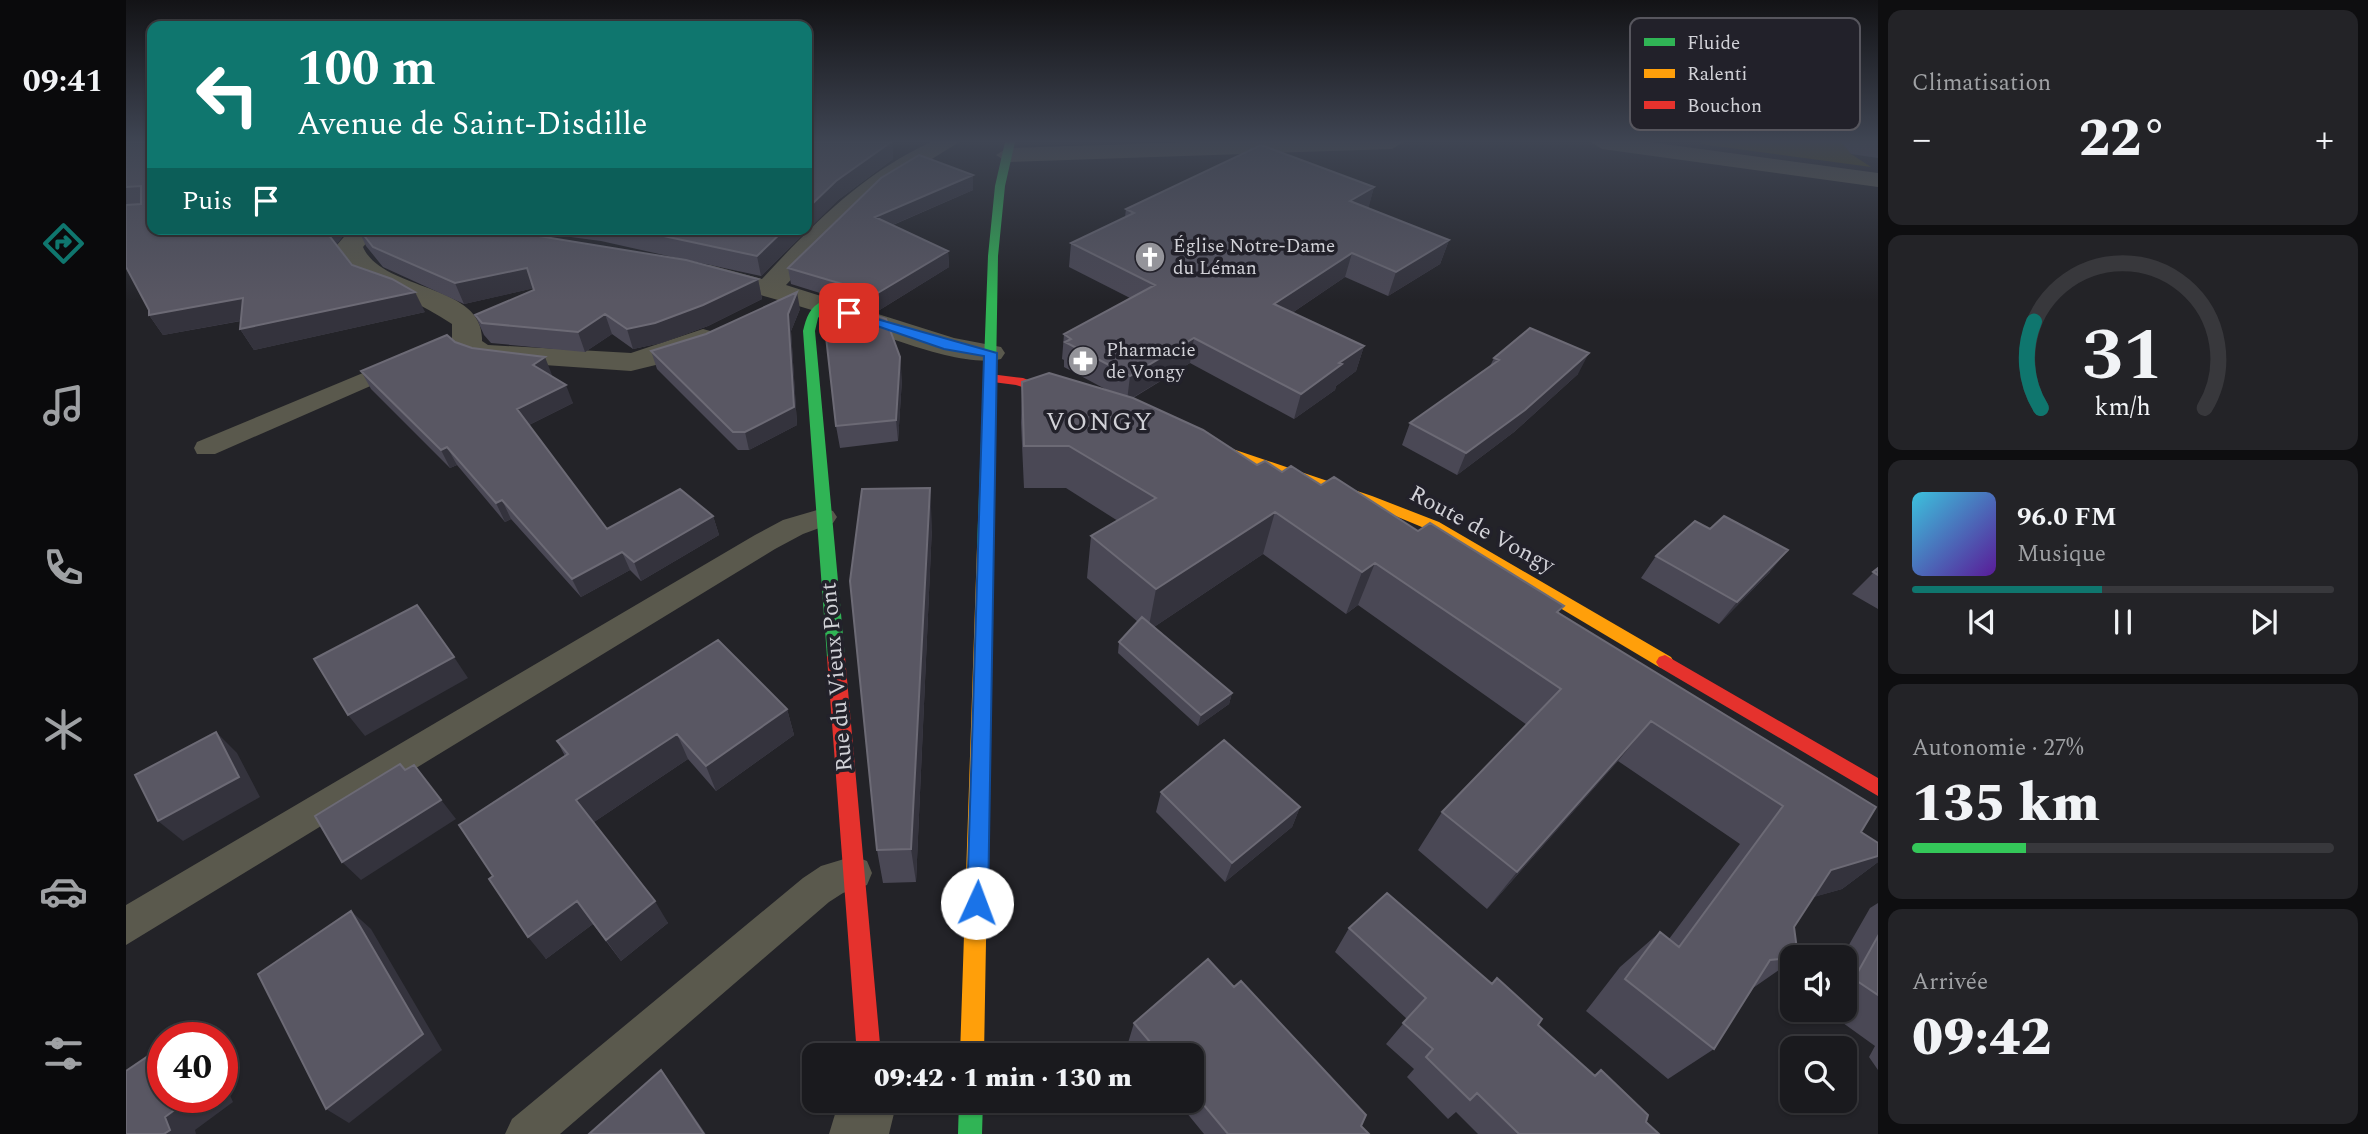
<!DOCTYPE html>
<html lang="fr">
<meta charset="utf-8">
<style>
body{margin:0;font-family:Spectral,serif;background:#232327;color:#f1f3f6;height:100vh;display:flex;flex-direction:column;font-size:26px;white-space:nowrap}
*{box-sizing:border-box;margin:0}
p{font-size:23px;color:#9fa1a4}
.icon{flex:none;width:38px;height:38px;fill:none;stroke:currentColor;stroke-width:2;stroke-linecap:round;stroke-linejoin:round}
.map{position:relative;flex:1;overflow:hidden}
.sheet{display:flex;flex-direction:column;gap:10px;padding:10px;background:#0e0e10;width:490px}
.sheet>*{flex:none}
.banner{position:absolute;left:21px;top:21px;width:665px;height:214px;border-radius:14px;box-shadow:0 2px 5px #0004,0 0 0 2px #38383c;background:#0f766e;color:#fff;overflow:hidden}
.controls{position:absolute;left:1654px;top:945px;display:grid;gap:14px}
.controls a{display:grid;place-items:center;width:77px;height:77px;border-radius:14px;background:#1a1a1e;box-shadow:0 2px 5px #0004,0 0 0 2px #38383c;font-size:35px}
.speed{position:absolute;left:21px;top:1022px;display:flex;gap:14px;font-size:35px;font-weight:700;text-align:center}
.speed>*{display:grid;place-content:center;width:91px;height:91px;border-radius:50%;background:#1a1a1e;box-shadow:0 2px 5px #0004,0 0 0 2px #38383c;line-height:1}
.speed .limit{border:10px solid #d22;background:#fff;color:#111}
.pin{position:absolute;display:grid;place-items:center;width:60px;height:60px;color:#fff;margin:-30px;border-radius:14px;box-shadow:0 4px 10px #0006}
.me{position:absolute;width:77px;margin:-38px;rotate:2deg;stroke-linejoin:round;filter:drop-shadow(0 0 5px #0008)}
.turn{display:flex;align-items:center;gap:24px;height:147px;padding:0 35px;font-size:32px}
.turn .icon{width:91px;height:91px;stroke-width:2.5}
.turn b{display:block;font-size:49px;line-height:60px}
.then{display:flex;align-items:center;height:66px;padding:0 35px;background:#0003;gap:14px;font-size:26px}
.big{font-size:52px;font-weight:800;line-height:1.1}
.sheet .card{flex:1;display:flex;flex-direction:column;justify-content:center;gap:10px;min-width:0;padding:0 24px;border-radius:14px;background:#232327}
.sheet .dial{align-items:center;gap:0}
.dial svg{height:182px;overflow:visible;fill:none;stroke:#38383c;stroke-width:7;stroke-linecap:round;text-anchor:middle}
.dial text{fill:#f1f3f6;stroke:none}
.song{display:flex;align-items:center;gap:21px}
.cover{width:84px;height:84px;border-radius:10px;background:linear-gradient(135deg,hsl(190 70% 55%),hsl(270 70% 35%))}
.played{height:7px;border-radius:4px;background:linear-gradient(90deg,#0f766e 45%,#38383c 45%)}
.keys{display:flex;justify-content:space-around;direction:ltr}
.heat{display:flex;justify-content:space-between;align-items:center;font-size:38px;direction:ltr}
.charge{height:10px;border-radius:5px;background:linear-gradient(90deg,#34c759 27%,#38383c 0)}
.trip{position:absolute;left:676px;top:1043px;width:402px;height:70px;border-radius:14px;background:#1a1a1e;box-shadow:0 2px 5px #0004,0 0 0 2px #38383c;font-weight:800;line-height:70px;text-align:center}
main{display:flex;flex:1;min-height:0}
.dock{display:flex;flex-direction:column;width:126px;justify-content:space-around;align-items:center;background:#0a0a0c;color:#9fa1a4}
.dock .icon{width:49px;height:49px}
.dock .selected{color:#0f766e}
.dock b{font-size:32px;color:#f1f3f6}
.map>svg:first-child{display:block}
.green{fill:#4b460b}
.lines{fill:none;stroke-linecap:round;stroke-linejoin:round}
.lane{fill:#5a594d;fill-rule:evenodd}
.street{fill:#5a594d;fill-rule:evenodd}
.fast{fill:#30b455;fill-rule:evenodd}
.slow{fill:#ff9f0a;fill-rule:evenodd}
.jam{fill:#e5322d;fill-rule:evenodd}
.wall{fill:#4a4855;fill-rule:evenodd}
.shaded-wall{fill:#34333d}
.building{fill:#595763;stroke:#6c6a75;stroke-width:2}
.route{fill:#1a73e8;stroke:#114b97;stroke-width:2}
.labels{text-anchor:middle;dominant-baseline:central;stroke-width:7;stroke-linejoin:round;paint-order:stroke}
.far-poi-label{font-size:19px;fill:#d1d1d7;stroke:#22212a;text-anchor:start}
.street-label{font-size:23px;fill:#d1d1d7;stroke:#22212a}
.quarter-label{font-size:26px;letter-spacing:2px;fill:#d1d1d7;stroke:#22212a}
.key{fill:#22212a;stroke:#57565e;stroke-width:2}
.key-label{font-size:19px;fill:#d1d1d7}
</style>
<main>
<nav class="dock">
<b>09:41</b>
<svg class="icon selected" aria-label="directions" viewBox="0 0 24 24"><path d="M12 3l9 9-9 9-9-9zM9 14v-3h6M13 9l2 2-2 2"/></svg>
<svg class="icon" aria-label="music" viewBox="0 0 24 24"><path d="M9 18V5l10-2v13"/><circle cx="6" cy="18" r="3"/><circle cx="16" cy="16" r="3"/></svg>
<svg class="icon" aria-label="phone" viewBox="0 0 24 24"><path d="M5 4h4l2 5-3 2q2 4 5 5l2-3 5 2v4C11 20 4 13 5 4z"/></svg>
<svg class="icon" aria-label="climate" viewBox="0 0 24 24"><path d="M12 3v18M4 7l16 10M4 17L20 7"/></svg>
<svg class="icon" aria-label="car" viewBox="0 0 24 24"><path d="M5 17H2v-5l4-1 3-4h7l3 4 3 1v5h-3M9 17h6M6 11h13"/><circle cx="7" cy="17" r="2"/><circle cx="17" cy="17" r="2"/></svg>
<svg class="icon" aria-label="filters" viewBox="0 0 24 24"><path d="M4 7h16M4 17h16"/><circle cx="9" cy="7" r="2"/><circle cx="15" cy="17" r="2"/></svg>
</nav>
<div class="map">
<svg width="1752" height="1134" viewBox="0 0 1752 1134">
<rect width="100%" height="100%" fill="#232328"/>
<path class="green" d="M 1576,142 L 1716,142 L 1725,154 L 1745,167 L 1575,144 Z"/>
<g class="lines">
<path class="lane" d="M 273,358 L 281,360 L 284,365 L 281,370 L 89,454 L 71,454 L 68,448 L 71,442 Z
M 698,508 L 707,511 L 711,517 L 707,523 L 677,534 L 649,549 L 0,945 L 0,905 L 629,535 L 657,520 Z
M 728,856 L 741,861 L 746,873 L 741,885 L 717,893 L 703,902 L 434,1134 L 379,1134 L 386,1119 L 677,878 L 695,866 Z"/>
<path class="street" d="M 805,142 L 833,142 L 755,191 L 712,230 L 660,285 L 828,338 L 875,347 L 879,353 L 875,359 C 832,370 733,325 689,311 C 651,299 612,289 574,279 L 570,273 L 574,267 L 584,265 L 636,279 C 686,225 737,173 805,142 Z
M 1074,142 L 1277,142 L 1266,149 L 881,162 L 870,155 L 881,148 Z
M 1465,142 L 1523,142 L 1752,173 L 1752,187 L 1476,149 Z
M 225,229 L 252,229 L 237,247 C 257,292 359,283 356,341 L 362,345 L 505,353 L 577,329 L 588,332 L 592,338 L 588,344 L 542,362 L 505,371 L 344,360 L 326,344 L 326,324 C 311,314 294,305 278,297 C 248,284 224,279 210,246 Z
M 713,1101 L 771,1101 L 763,1134 L 703,1134 Z"/>
<path class="fast" d="M 879,142 L 889,142 L 879,186 L 872,256 L 867,547 L 859,552 L 851,547 L 862,256 L 869,186 Z
M 697,301 L 703,304 L 692,318 L 689,331 L 719,657 L 716,662 L 710,664 L 704,662 L 701,657 L 677,331 C 680,318 684,306 697,301 Z
M 833,1101 L 857,1101 L 856,1134 L 832,1134 Z"/>
<path class="slow" d="M 1071,437 L 1246,496 L 1313,522 L 1545,657 L 1548,662 L 1545,667 L 1539,669 L 1533,667 L 1303,530 L 1236,502 L 1066,444 L 1064,441 L 1066,438 Z
M 859,542 L 867,547 L 858,1055 L 834,1055 L 851,547 Z"/>
<path class="jam" d="M 864,374 L 897,378 L 951,398 L 944,402 L 890,385 L 859,381 L 858,378 Z
M 710,650 L 716,652 L 719,657 L 755,1055 L 731,1055 L 701,657 L 704,652 Z
M 1539,655 L 1752,778 L 1752,796 L 1533,667 L 1530,662 L 1533,657 Z"/>
</g>
<path class="wall" d="M 0,142 L 26,142 L 26,229 L 222,229 L 210,245 L 226,265 L 299,312 L 128,350 L 114,329 L 115,321 L 37,335 L 23,315 L 23,310 L 0,267 Z
M 766,142 L 767,159 L 712,200 L 635,276 L 561,260 L 632,279 L 636,299 L 582,326 L 535,343 L 507,349 L 486,334 L 459,352 L 365,343 L 358,335 L 349,315 L 408,290 L 408,288 L 338,304 L 257,267 L 240,246 L 232,229 L 681,229 ZM 371,229 L 392,230 L 475,241 L 560,260 Z
M 1715,142 L 1752,142 L 1752,158 L 1725,154 Z
M 847,175 L 847,190 L 767,225 L 822,251 L 823,267 L 752,311 L 665,284 L 662,268 Z
M 1248,187 L 1242,208 L 1323,240 L 1314,264 L 1262,296 L 1219,277 L 1166,313 L 1238,346 L 1230,371 L 1210,386 L 1209,390 L 1168,419 L 1064,363 L 1007,398 L 1131,465 L 1156,472 L 1195,485 L 1292,531 L 1434,613 L 1735,832 L 1752,843 L 1752,862 L 1716,889 L 1687,897 L 1668,927 L 1666,961 L 1627,988 L 1588,1049 L 1542,1079 L 1460,1011 L 1494,967 L 1534,932 L 1543,939 L 1614,844 L 1492,761 L 1361,909 L 1292,850 L 1316,812 L 1401,725 L 1232,605 L 1220,614 L 1137,554 L 1028,627 L 1106,693 L 1103,704 L 1072,726 L 992,653 L 993,642 L 1012,622 L 961,578 L 965,536 L 992,521 L 940,488 L 898,488 L 895,423 L 896,382 L 981,390 L 938,367 L 938,360 L 936,359 L 938,334 L 1004,298 L 943,267 L 945,243 L 999,217 L 1000,209 Z
M 674,309 L 665,331 L 671,425 L 623,450 L 612,450 L 531,369 L 525,351 Z
M 329,342 L 426,375 L 425,376 L 447,403 L 403,425 L 481,529 L 587,516 L 593,535 L 515,581 L 504,570 L 455,597 L 385,519 L 379,522 L 331,465 L 324,468 L 245,389 L 235,371 Z
M 1368,358 L 1452,374 L 1388,432 L 1331,475 L 1276,445 L 1284,423 L 1364,366 Z
M 776,379 L 772,441 L 714,448 L 710,426 Z
M 806,526 L 790,882 L 757,883 L 751,850 Z
M 1530,556 L 1644,572 L 1593,624 L 1515,578 Z
M 1752,568 L 1752,609 L 1726,594 Z
M 661,709 L 668,735 L 590,791 L 562,759 L 468,822 L 542,923 L 495,961 L 467,924 L 420,959 L 367,876 L 439,756 L 431,741 Z
M 1035,792 L 1174,807 L 1166,827 L 1099,882 L 1030,812 Z
M 1752,903 L 1752,1070 L 1743,1057 L 1749,1046 L 1699,1010 L 1718,1010 L 1718,957 L 1716,957 L 1744,908 Z
M 1223,928 L 1365,984 L 1371,978 L 1412,1025 L 1468,1075 L 1475,1070 L 1520,1122 L 1533,1134 L 1352,1134 L 1330,1112 L 1322,1119 L 1281,1077 L 1288,1069 L 1260,1044 L 1281,1019 L 1209,952 Z
M 1008,1023 L 1235,1126 L 1243,1134 L 1078,1134 L 1051,1101 L 1066,1101 L 1066,1055 L 1013,1055 L 1002,1043 Z"/>
<path class="shaded-wall" d="M 766,142 L 767,159 L 712,200 L 635,276 L 631,256 L 659,229 L 681,229 L 681,209 L 710,181 Z
M 847,175 L 847,190 L 750,232 L 749,217 Z
M 1248,187 L 1242,210 L 1224,201 Z
M 198,229 L 222,229 L 208,248 Z
M 1323,240 L 1314,264 L 1262,296 L 1270,272 Z
M 822,251 L 823,267 L 752,311 L 750,294 Z
M 1226,253 L 1219,277 L 1142,329 L 1148,304 Z
M 401,268 L 409,288 L 338,304 L 329,283 Z
M 632,279 L 636,299 L 582,326 L 535,343 L 507,349 L 501,329 Z
M 289,292 L 299,312 L 128,350 L 114,329 Z
M 671,292 L 674,309 L 665,331 L 671,425 L 623,450 L 619,432 Z
M 117,298 L 130,318 L 37,335 L 23,315 Z
M 479,314 L 486,334 L 459,352 L 452,332 Z
M 1068,338 L 1064,363 L 1001,401 L 1004,376 Z
M 1238,346 L 1230,371 L 1210,386 L 1209,390 L 1168,419 L 1175,394 L 1213,363 Z
M 1463,353 L 1452,374 L 1388,432 L 1331,475 L 1340,453 Z
M 419,357 L 426,375 L 414,383 L 407,365 Z
M 774,357 L 776,379 L 772,441 L 770,420 Z
M 440,385 L 447,403 L 399,427 L 391,409 Z
M 321,447 L 331,465 L 324,468 L 315,450 Z
M 804,488 L 806,526 L 790,882 L 785,849 Z
M 376,500 L 385,519 L 379,522 L 370,503 Z
M 1149,512 L 1137,554 L 1022,631 L 1030,589 Z
M 587,516 L 593,535 L 515,581 L 508,562 Z
M 1662,550 L 1644,572 L 1593,624 L 1611,602 Z
M 496,552 L 504,570 L 455,597 L 446,579 Z
M 1249,563 L 1232,605 L 1220,614 L 1236,572 Z
M 328,657 L 342,678 L 239,736 L 222,715 Z
M 1106,693 L 1103,704 L 1072,726 L 1075,715 Z
M 661,709 L 668,735 L 590,791 L 580,766 Z
M 1525,721 L 1492,761 L 1361,909 L 1391,872 Z
M 90,732 L 111,753 L 134,797 L 57,841 L 32,821 Z
M 551,734 L 562,759 L 465,824 L 450,800 Z
M 288,765 L 330,819 L 235,880 L 216,862 Z
M 1174,807 L 1166,827 L 1099,882 L 1106,863 Z
M 1752,856 L 1752,862 L 1716,889 L 1657,906 L 1705,870 Z
M 451,901 L 467,924 L 420,959 L 402,937 Z
M 529,901 L 542,923 L 495,961 L 480,940 Z
M 225,911 L 245,929 L 316,1050 L 223,1123 L 200,1109 Z
M 57,1032 L 67,1038 L 59,1038 Z
M 535,1070 L 547,1086 L 580,1134 L 578,1134 Z
M 96,1077 L 107,1102 L 69,1130 L 70,1134 L 38,1134 L 39,1117 L 66,1097 L 96,1097 Z"/>
<path class="building" d="M 0,142 L 26,142 L 26,229 L 198,229 L 226,265 L 266,279 L 289,292 L 114,329 L 117,298 L 23,315 L 23,310 L 0,267 L 0,205 L 15,204 L 15,186 L 0,187 Z
M 681,142 L 765,142 L 710,181 L 681,209 Z
M 1135,145 L 1248,187 L 1224,201 L 1323,240 L 1270,272 L 1226,253 L 1148,304 L 1238,346 L 1213,363 L 1216,364 L 1175,394 L 1068,338 L 1004,376 L 939,342 L 945,339 L 938,334 L 1029,285 L 945,243 L 1008,213 L 1000,209 Z
M 793,155 L 847,175 L 749,217 L 822,251 L 750,294 L 662,268 L 755,178 Z
M 233,229 L 370,229 L 560,260 L 632,279 L 577,305 L 529,323 L 501,329 L 479,314 L 452,332 L 356,323 L 349,315 L 408,290 L 401,268 L 329,283 L 247,247 Z
M 505,229 L 659,229 L 631,256 Z
M 671,292 L 662,314 L 668,407 L 619,432 L 607,432 L 525,351 L 580,334 Z
M 700,298 L 760,319 L 774,357 L 770,420 L 710,426 L 697,310 Z
M 1404,328 L 1463,353 L 1399,410 L 1340,453 L 1284,423 L 1373,360 L 1368,358 Z
M 321,335 L 329,342 L 346,348 L 419,357 L 407,365 L 440,385 L 391,409 L 481,529 L 554,489 L 587,516 L 508,562 L 496,552 L 446,579 L 376,500 L 370,503 L 321,447 L 315,450 L 235,371 Z
M 923,373 L 1007,398 L 1077,430 L 1131,465 L 1139,461 L 1156,472 L 1165,466 L 1195,485 L 1208,477 L 1292,531 L 1304,523 L 1438,606 L 1431,612 L 1750,807 L 1735,832 L 1752,843 L 1752,856 L 1705,870 L 1668,927 L 1672,957 L 1644,960 L 1588,1049 L 1499,979 L 1534,932 L 1553,947 L 1657,806 L 1525,721 L 1391,872 L 1316,812 L 1435,689 L 1249,563 L 1236,572 L 1149,512 L 1030,589 L 965,536 L 1030,498 L 943,446 L 898,446 L 896,382 Z
M 804,488 L 785,849 L 751,850 L 724,581 L 736,489 Z
M 1598,516 L 1662,550 L 1611,602 L 1530,556 L 1569,521 L 1584,529 Z
M 1752,568 L 1752,575 L 1747,572 Z
M 291,605 L 328,657 L 222,715 L 188,659 Z
M 1016,617 L 1106,693 L 1075,715 L 993,642 Z
M 592,640 L 661,709 L 580,766 L 551,734 L 450,800 L 529,901 L 480,940 L 451,901 L 402,937 L 363,879 L 367,876 L 333,825 L 442,754 L 431,741 Z
M 90,732 L 113,777 L 32,821 L 9,775 Z
M 1098,740 L 1174,807 L 1106,863 L 1035,792 Z
M 274,764 L 279,770 L 288,765 L 315,800 L 216,862 L 189,816 Z
M 1261,893 L 1366,984 L 1371,978 L 1416,1019 L 1412,1025 L 1469,1076 L 1475,1070 L 1522,1115 L 1520,1122 L 1533,1134 L 1393,1134 L 1351,1093 L 1344,1100 L 1300,1057 L 1307,1049 L 1277,1023 L 1300,998 L 1223,928 Z
M 225,911 L 297,1034 L 200,1109 L 132,974 Z
M 1752,936 L 1752,995 L 1728,979 Z
M 1082,959 L 1108,987 L 1115,981 L 1240,1115 L 1235,1126 L 1243,1134 L 1102,1134 L 1066,1091 L 1066,1055 L 1035,1055 L 1008,1023 Z
M 57,1032 L 59,1038 L 49,1038 Z
M 37,1046 L 37,1097 L 66,1097 L 39,1117 L 44,1130 L 38,1134 L 0,1134 L 0,1071 Z
M 535,1070 L 578,1134 L 463,1134 Z"/>
<linearGradient id="sky" x2="0" y2="1"><stop stop-color="#131316"/><stop offset="0.47" stop-color="#3f4553"/><stop offset="1" stop-color="#3f4553" stop-opacity="0"/></linearGradient>
<rect width="1752" height="301" fill="url(#sky)"/>
<path class="route" d="M 719,310 L 871,353 L 862,903 L 859,910 L 851,913 L 844,910 L 841,903 L 858,356 L 818,349 L 719,315 Z"/>
<defs>
<g id="church-disc" transform="scale(1.575)"><circle r="9.5" fill="#94949a" stroke="#22212a"/><path d="M-1.2-6h2.4v3.5h3.3v2.4h-3.3V6h-2.4V-.1h-3.3v-2.4h3.3Z" fill="#fff"/></g>
<g id="pharmacy-disc" transform="scale(1.575)"><circle r="9.5" fill="#94949a" stroke="#22212a"/><path d="M-2-6h4v4h4v4h-4v4h-4v-4h-4v-4h4Z" fill="#fff"/></g>
</defs>
<g fill-rule="evenodd">
<use href="#church-disc" x="1024" y="257"/>
<use href="#pharmacy-disc" x="957" y="361"/>
</g>
<g class="labels">
<g class="far-poi-label">
<text x="1047" y="246">Église Notre-Dame<tspan x="1047" dy="22">du Léman</tspan></text>
<text x="980" y="350">Pharmacie<tspan x="980" dy="22">de Vongy</tspan></text>
</g>
<g class="street-label">
<text transform="translate(1356 530) rotate(28)">Route de Vongy</text>
<text transform="translate(711 677) rotate(-95)">Rue du Vieux Pont</text>
</g>
<g class="quarter-label">
<text x="974" y="422">VONGY</text>
</g>
</g>
<rect x="1504" y="18" width="230" height="112" rx="10" class="key"/>
<rect x="1518" y="38" width="31" height="8" fill="#30b455"/>
<rect x="1518" y="69" width="31" height="9" fill="#ff9f0a"/>
<rect x="1518" y="101" width="31" height="8" fill="#e5322d"/>
<g class="key-label">
<text x="1561" y="49">Fluide</text>
<text x="1561" y="80">Ralenti</text>
<text x="1561" y="112">Bouchon</text>
</g>
</svg>
<div class="controls">
<a><svg class="icon" aria-label="sound" viewBox="0 0 24 24"><path d="M4 9h4l5-4v14l-5-4H4zM17 9q2 3 0 6"/></svg></a>
<a><svg class="icon" aria-label="search" viewBox="0 0 24 24"><circle cx="10" cy="10" r="6"/><path d="M15 15l6 6"/></svg></a>
</div>
<div class="speed"><div class="limit">40</div></div>
<div class="pin" style="left:723px;top:313px;background:#d93025"><svg class="icon" aria-label="arrive" viewBox="0 0 24 24"><path d="M6 21V4h12l-3 4 3 4H6"/></svg></div>
<svg class="me" style="left:851px;top:903px" viewBox="-20 -20 40 40"><circle r="19" fill="#fff"/><path d="M0-13L10 11 0 6-10 11z" fill="#1a73e8"/></svg>
<div class="trip">09:42 · 1 min · 130 m</div>
<div class="banner">
<div class="turn"><svg class="icon" aria-label="left" viewBox="0 0 24 24"><path d="M17 20v-9H6M10 6l-5 5 5 5"/></svg><div><b>100 m</b>Avenue de Saint-Disdille</div></div>
<div class="then">Puis<svg class="icon" aria-label="arrive" viewBox="0 0 24 24"><path d="M6 21V4h12l-3 4 3 4H6"/></svg></div>
</div>
</div>
<section class="sheet">
<div class="card"><p>Climatisation</p>
<div class="heat"><a>−</a><b class="big">22°</b><a>+</a></div>
</div>
<div class="card dial"><svg viewBox="0 0 100 80">
<path d="M14 69A42 42 0 1 1 86 69"/>
<path d="M14 69A42 42 0 0 1 11 31" stroke="#0f766e"/>
<text x="50" y="56" font-size="32" font-weight="700">31</text>
<text x="50" y="72" font-size="11">km/h</text>
</svg></div>
<div class="card">
<div class="song"><i class="cover"></i><div><b>96.0 FM</b><p>Musique</p></div></div>
<div class="played"></div>
<div class="keys"><svg class="icon" aria-label="previous" viewBox="0 0 24 24"><path d="M18 5L8 12l10 7zM5 5v14"/></svg><svg class="icon" aria-label="pause" viewBox="0 0 24 24"><path d="M8 5v14M16 5v14"/></svg><svg class="icon" aria-label="next" viewBox="0 0 24 24"><path d="M6 5l10 7-10 7zM19 5v14"/></svg></div>
</div>
<div class="card"><p>Autonomie · 27%</p><b class="big">135 km</b><div class="charge"></div></div>
<div class="card"><p>Arrivée</p><b class="big">09:42</b></div>
</section>
</main>
